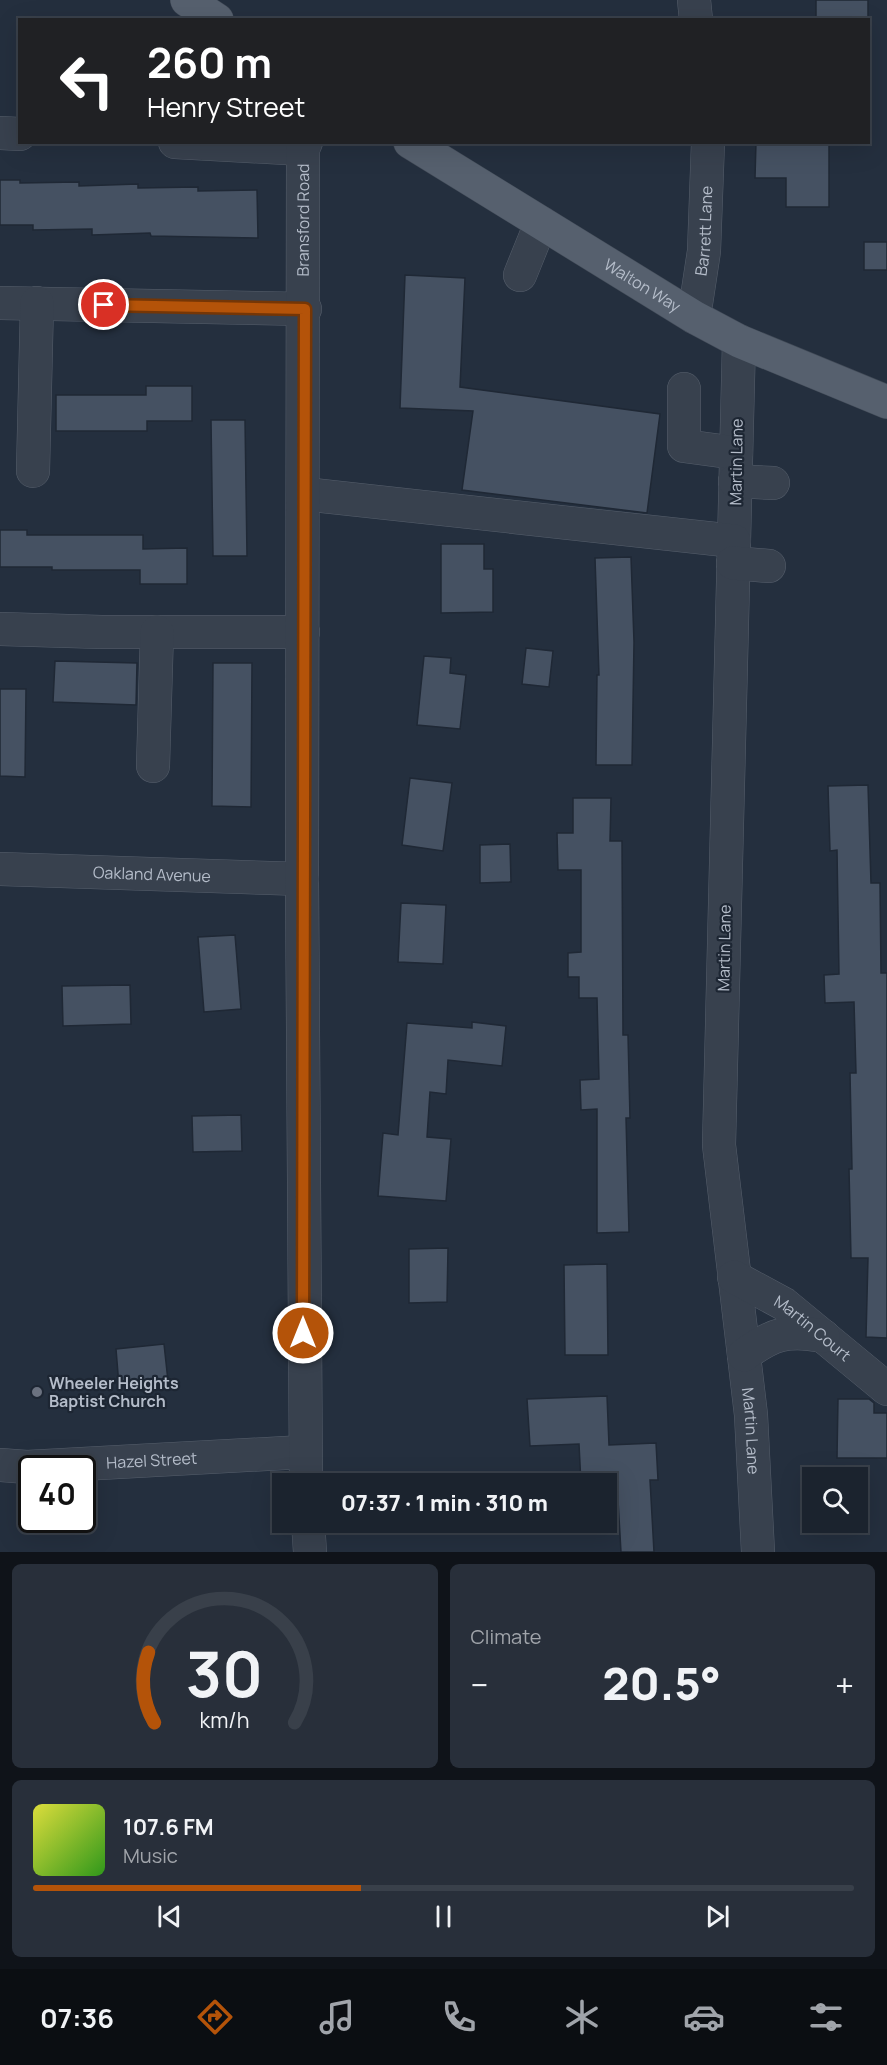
<!DOCTYPE html>
<meta charset="utf-8">
<style>
body{margin:0;font-family:Manrope,sans-serif;background:#282f3a;color:#f1f3f6;height:100vh;display:flex;flex-direction:column;font-size:22px;white-space:nowrap}
*{box-sizing:border-box;margin:0}
p{font-size:20px;color:#a0a4aa}
.icon{flex:none;width:33px;height:33px;fill:none;stroke:currentColor;stroke-width:2;stroke-linecap:round;stroke-linejoin:round}
.map{position:relative;height:1552px;overflow:hidden}
.drawer{display:flex;flex-direction:column;gap:12px;padding:12px;background:#0f1319;flex:1}
.drawer>*{flex:none}
.guide{position:absolute;left:18px;top:18px;width:852px;height:126px;border-radius:0px;box-shadow:0 6px 24px #0002,0 0 0 2px #39404a;background:#202124;color:#fff;overflow:hidden}
.buttons{position:absolute;left:802px;top:1467px;display:grid;gap:12px}
.buttons a{display:grid;place-items:center;width:66px;height:66px;border-radius:0px;background:#1b232e;box-shadow:0 6px 24px #0002,0 0 0 2px #39404a;font-size:30px}
.speed{position:absolute;left:18px;top:1455px;display:flex;gap:12px;font-size:30px;font-weight:700;text-align:center}
.speed>*{display:grid;place-content:center;width:78px;height:78px;border-radius:50%;background:#1b232e;box-shadow:0 6px 24px #0002,0 0 0 2px #39404a;line-height:1}
.speed .limit{border:3px solid #111;border-radius:9px;background:#fff;color:#111}
.pin{position:absolute;display:grid;place-items:center;width:51px;height:51px;color:#fff;margin:-26px;border:3px solid #fff;border-radius:50%;box-shadow:0 2px 6px #0007}
.me{position:absolute;width:66px;margin:-33px;rotate:0deg;stroke-linejoin:round;filter:drop-shadow(0 0 4px #0008)}
.turn{display:flex;align-items:center;gap:21px;height:126px;padding:0 30px;font-size:27px}
.turn .icon{width:78px;height:78px;stroke-width:2.5}
.turn b{display:block;font-size:42px;line-height:51px}
.big{font-size:45px;font-weight:800;line-height:1.1}
.drawer .widget{flex:1;display:flex;flex-direction:column;justify-content:center;gap:9px;min-width:0;padding:0 21px;border-radius:9px;background:#282f3a}
.drawer .dial{align-items:center;gap:0}
.dial svg{height:156px;overflow:visible;fill:none;stroke:#39404a;stroke-width:7;stroke-linecap:round;text-anchor:middle}
.dial text{fill:#f1f3f6;stroke:none}
.song{display:flex;align-items:center;gap:18px}
.cover{width:72px;height:72px;border-radius:9px;background:linear-gradient(135deg,hsl(60 70% 55%),hsl(110 70% 35%))}
.played{height:6px;border-radius:3px;background:linear-gradient(90deg,#b45309 40%,#39404a 40%)}
.keys{display:flex;justify-content:space-around;direction:ltr}
.heat{display:flex;justify-content:space-between;align-items:center;font-size:33px;direction:ltr}
.drawer .tiles{flex:1;display:grid;gap:12px;grid-template-columns:1fr 1fr}
.widget:last-child{grid-column:span 2}
.trip{position:absolute;left:272px;top:1473px;width:345px;height:60px;border-radius:0px;background:#1b232e;box-shadow:0 6px 24px #0002,0 0 0 2px #39404a;font-weight:800;line-height:60px;text-align:center}
.menu{display:flex;height:96px;justify-content:space-around;align-items:center;background:#0b0e12;color:#a0a4aa}
.menu .icon{width:42px;height:42px}
.menu .current{color:#b45309}
.menu b{font-size:27px;color:#f1f3f6}
.map>svg:first-child{display:block}
.building{fill:#455162;stroke:#1f2835;stroke-width:1.5}
.lines{fill:none;stroke-linecap:round;stroke-linejoin:round}
.minor-casing{stroke:#565f6c;stroke-width:34}
.major-casing{stroke:#414a57;stroke-width:34}
.minor{stroke:#38414e;stroke-width:33}
.major{stroke:#56606e;stroke-width:33}
.route-casing{stroke:#753606;stroke-width:15}
.route{stroke:#b45309;stroke-width:10}
.worship-dot{fill:#6b7280;stroke:#1d2633;stroke-width:2}
.labels{text-anchor:middle;dominant-baseline:central;stroke-width:4.5;stroke-linejoin:round;paint-order:stroke}
.street-label{font-size:16px;fill:#b4bcc9;stroke:#1d2633}
.poi-label{font-size:16px;font-weight:bold;fill:#b4bcc9;stroke:#1d2633;text-anchor:start}
</style>
<div class="map">
<svg width="887" height="1552" viewBox="0 0 887 1552">
<rect width="100%" height="100%" fill="#242f3e"/>
<path class="building" d="M 816,0 L 868,0 L 868,20 L 816,20 Z
M 756,142 L 829,142 L 829,207 L 786,207 L 786,178 L 755,178 Z
M 0,180 L 20,180 L 20,183 L 79,182 L 79,186 L 138,184 L 138,188 L 198,187 L 198,191 L 257,190 L 258,238 L 151,236 L 150,233 L 92,235 L 92,229 L 33,230 L 33,225 L 0,225 Z
M 864,242 L 887,242 L 887,270 L 864,270 Z
M 405,275 L 465,278 L 460,387 L 660,414 L 647,513 L 462,490 L 473,411 L 400,408 Z
M 146,386 L 192,386 L 192,421 L 147,421 L 147,431 L 56,431 L 56,395 L 146,395 Z
M 211,420 L 245,420 L 247,556 L 213,556 Z
M 0,530 L 27,530 L 27,535 L 143,535 L 143,549 L 187,548 L 187,584 L 140,584 L 140,570 L 52,570 L 52,567 L 0,567 Z
M 441,544 L 484,544 L 484,569 L 493,569 L 493,612 L 441,613 Z
M 631,557 L 634,642 L 632,765 L 596,765 L 597,675 L 599,675 L 595,558 Z
M 526,648 L 553,651 L 549,687 L 522,684 Z
M 424,656 L 451,658 L 450,673 L 466,675 L 460,729 L 417,725 Z
M 55,661 L 137,663 L 136,705 L 53,702 Z
M 213,663 L 252,663 L 251,807 L 212,806 Z
M 0,689 L 26,689 L 25,777 L 0,776 Z
M 410,778 L 452,783 L 443,851 L 402,845 Z
M 868,785 L 871,883 L 880,883 L 881,973 L 887,973 L 887,1338 L 866,1337 L 868,1258 L 851,1258 L 849,1169 L 852,1169 L 850,1073 L 856,1073 L 854,1002 L 825,1003 L 824,975 L 839,974 L 837,850 L 830,851 L 828,786 Z
M 573,798 L 611,798 L 610,841 L 622,841 L 623,1035 L 628,1035 L 630,1118 L 626,1118 L 629,1232 L 597,1233 L 597,1109 L 581,1110 L 580,1080 L 599,1079 L 597,998 L 579,998 L 579,977 L 568,977 L 568,953 L 581,952 L 581,870 L 558,870 L 557,833 L 573,833 Z
M 510,844 L 511,882 L 480,883 L 480,845 Z
M 401,903 L 446,905 L 443,964 L 398,962 Z
M 235,935 L 241,1009 L 204,1012 L 198,937 Z
M 130,985 L 131,1024 L 63,1026 L 62,986 Z
M 472,1022 L 506,1026 L 502,1066 L 448,1060 L 446,1094 L 430,1092 L 427,1137 L 451,1139 L 446,1201 L 378,1196 L 383,1133 L 398,1135 L 407,1023 L 472,1028 Z
M 241,1115 L 242,1151 L 193,1152 L 192,1116 Z
M 448,1248 L 447,1302 L 409,1303 L 409,1249 Z
M 607,1264 L 608,1355 L 565,1355 L 564,1265 Z
M 164,1344 L 168,1381 L 119,1386 L 116,1349 Z
M 607,1396 L 609,1445 L 656,1443 L 658,1480 L 650,1480 L 654,1552 L 621,1552 L 617,1483 L 581,1484 L 579,1444 L 530,1446 L 527,1399 Z
M 838,1399 L 869,1399 L 874,1403 L 874,1413 L 887,1413 L 887,1458 L 837,1458 Z"/>
<g class="lines">
<g class="minor-casing">
<g id="minor">
<path d="M 694,0 L 696,20"/>
<path d="M 0,133 L 20,134"/>
<path d="M 175,142 L 303,149"/>
<path d="M 520,275 L 541,223"/>
<path d="M 0,303 L 305,309"/>
<path id="s1" d="M 694,317 L 704,251 L 708,142"/>
<path id="s2" d="M 739,341 L 719,1145 L 751,1415 L 758,1552"/>
<path d="M 684,389 L 684,446 L 736,453"/>
<path d="M 33,471 L 37,303"/>
<path d="M 735,481 L 773,483"/>
<path d="M 304,494 L 734,541"/>
<path d="M 733,563 L 769,566"/>
<path d="M 0,629 L 102,632 L 303,632"/>
<path d="M 153,766 L 157,632"/>
<path id="s3" d="M 0,869 L 302,879"/>
<path id="s4" d="M 734,1277 L 784,1304 L 887,1389"/>
<path d="M 744,1355 C 772,1334 788,1329 823,1336"/>
<path id="s5" d="M 0,1465 L 27,1467 L 303,1452"/>
<path id="s6" d="M 306,1484 L 302,879 L 303,149 L 306,142"/>
<path d="M 308,1522 L 310,1552"/>
</g>
</g>
<g class="major-casing">
<g id="major">
<path d="M 187,0 L 217,20"/>
<path id="s7" d="M 410,142 L 694,317 L 739,341 L 887,402"/>
</g>
</g>
<use href="#minor" class="minor"/>
<use href="#major" class="major"/>
</g>
<g class="lines">
<g class="route-casing">
<path id="route" d="M 104,305 L 305,309 L 303,1333"/>
</g>
<use href="#route" class="route"/>
</g>
<circle class="worship-dot" cx="37" cy="1392" r="6"/>
<g class="labels">
<g class="street-label">
<text stroke="none"><textPath href="#s6" startOffset="1264">Bransford Road</textPath></text>
<text stroke="none"><textPath href="#s1" startOffset="87">Barrett Lane</textPath></text>
<text stroke="none"><textPath href="#s7" startOffset="273">Walton Way</textPath></text>
<text transform="translate(736 462) rotate(-89)">Martin Lane</text>
<text stroke="none"><textPath href="#s3" startOffset="152">Oakland Avenue</textPath></text>
<text transform="translate(724 948) rotate(-89)">Martin Lane</text>
<text stroke="none"><textPath href="#s4" startOffset="94">Martin Court</textPath></text>
<text stroke="none"><textPath href="#s2" startOffset="1092">Martin Lane</textPath></text>
<text stroke="none"><textPath href="#s5" startOffset="152">Hazel Street</textPath></text>
</g>
<g class="poi-label">
<text x="49" y="1383">Wheeler Heights<tspan x="49" dy="18">Baptist Church</tspan></text>
</g>
</g>
</svg>
<div class="buttons">
<a><svg class="icon" aria-label="search" viewBox="0 0 24 24"><circle cx="10" cy="10" r="6"/><path d="M15 15l6 6"/></svg></a>
</div>
<div class="speed"><div class="limit">40</div></div>
<div class="pin" style="left:104px;top:305px;background:#d93025"><svg class="icon" aria-label="arrive" viewBox="0 0 24 24"><path d="M6 21V4h12l-3 4 3 4H6"/></svg></div>
<svg class="me" style="left:303px;top:1333px" viewBox="-20 -20 40 40"><circle r="17" fill="#b45309" stroke="#fff" stroke-width="3"/><path d="M0-11L8 9 0 5-8 9z" fill="#fff"/></svg>
<div class="trip">07:37 · 1 min · 310 m</div>
<div class="guide">
<div class="turn"><svg class="icon" aria-label="left" viewBox="0 0 24 24"><path d="M17 20v-9H6M10 6l-5 5 5 5"/></svg><div><b>260 m</b>Henry Street</div></div>
</div>
</div>
<section class="drawer">
<div class="tiles">
<div class="widget dial"><svg viewBox="0 0 100 80">
<path d="M14 69A42 42 0 1 1 86 69"/>
<path d="M14 69A42 42 0 0 1 11 33" stroke="#b45309"/>
<text x="50" y="56" font-size="32" font-weight="700">30</text>
<text x="50" y="72" font-size="11">km/h</text>
</svg></div>
<div class="widget"><p>Climate</p>
<div class="heat"><a>−</a><b class="big">20.5°</b><a>+</a></div>
</div>
<div class="widget">
<div class="song"><i class="cover"></i><div><b>107.6 FM</b><p>Music</p></div></div>
<div class="played"></div>
<div class="keys"><svg class="icon" aria-label="previous" viewBox="0 0 24 24"><path d="M18 5L8 12l10 7zM5 5v14"/></svg><svg class="icon" aria-label="pause" viewBox="0 0 24 24"><path d="M8 5v14M16 5v14"/></svg><svg class="icon" aria-label="next" viewBox="0 0 24 24"><path d="M6 5l10 7-10 7zM19 5v14"/></svg></div>
</div>
</div>
</section>
<nav class="menu">
<b>07:36</b>
<svg class="icon current" aria-label="directions" viewBox="0 0 24 24"><path d="M12 3l9 9-9 9-9-9zM9 14v-3h6M13 9l2 2-2 2"/></svg>
<svg class="icon" aria-label="music" viewBox="0 0 24 24"><path d="M9 18V5l10-2v13"/><circle cx="6" cy="18" r="3"/><circle cx="16" cy="16" r="3"/></svg>
<svg class="icon" aria-label="phone" viewBox="0 0 24 24"><path d="M5 4h4l2 5-3 2q2 4 5 5l2-3 5 2v4C11 20 4 13 5 4z"/></svg>
<svg class="icon" aria-label="climate" viewBox="0 0 24 24"><path d="M12 3v18M4 7l16 10M4 17L20 7"/></svg>
<svg class="icon" aria-label="car" viewBox="0 0 24 24"><path d="M5 17H2v-5l4-1 3-4h7l3 4 3 1v5h-3M9 17h6M6 11h13"/><circle cx="7" cy="17" r="2"/><circle cx="17" cy="17" r="2"/></svg>
<svg class="icon" aria-label="filters" viewBox="0 0 24 24"><path d="M4 7h16M4 17h16"/><circle cx="9" cy="7" r="2"/><circle cx="15" cy="17" r="2"/></svg>
</nav>
